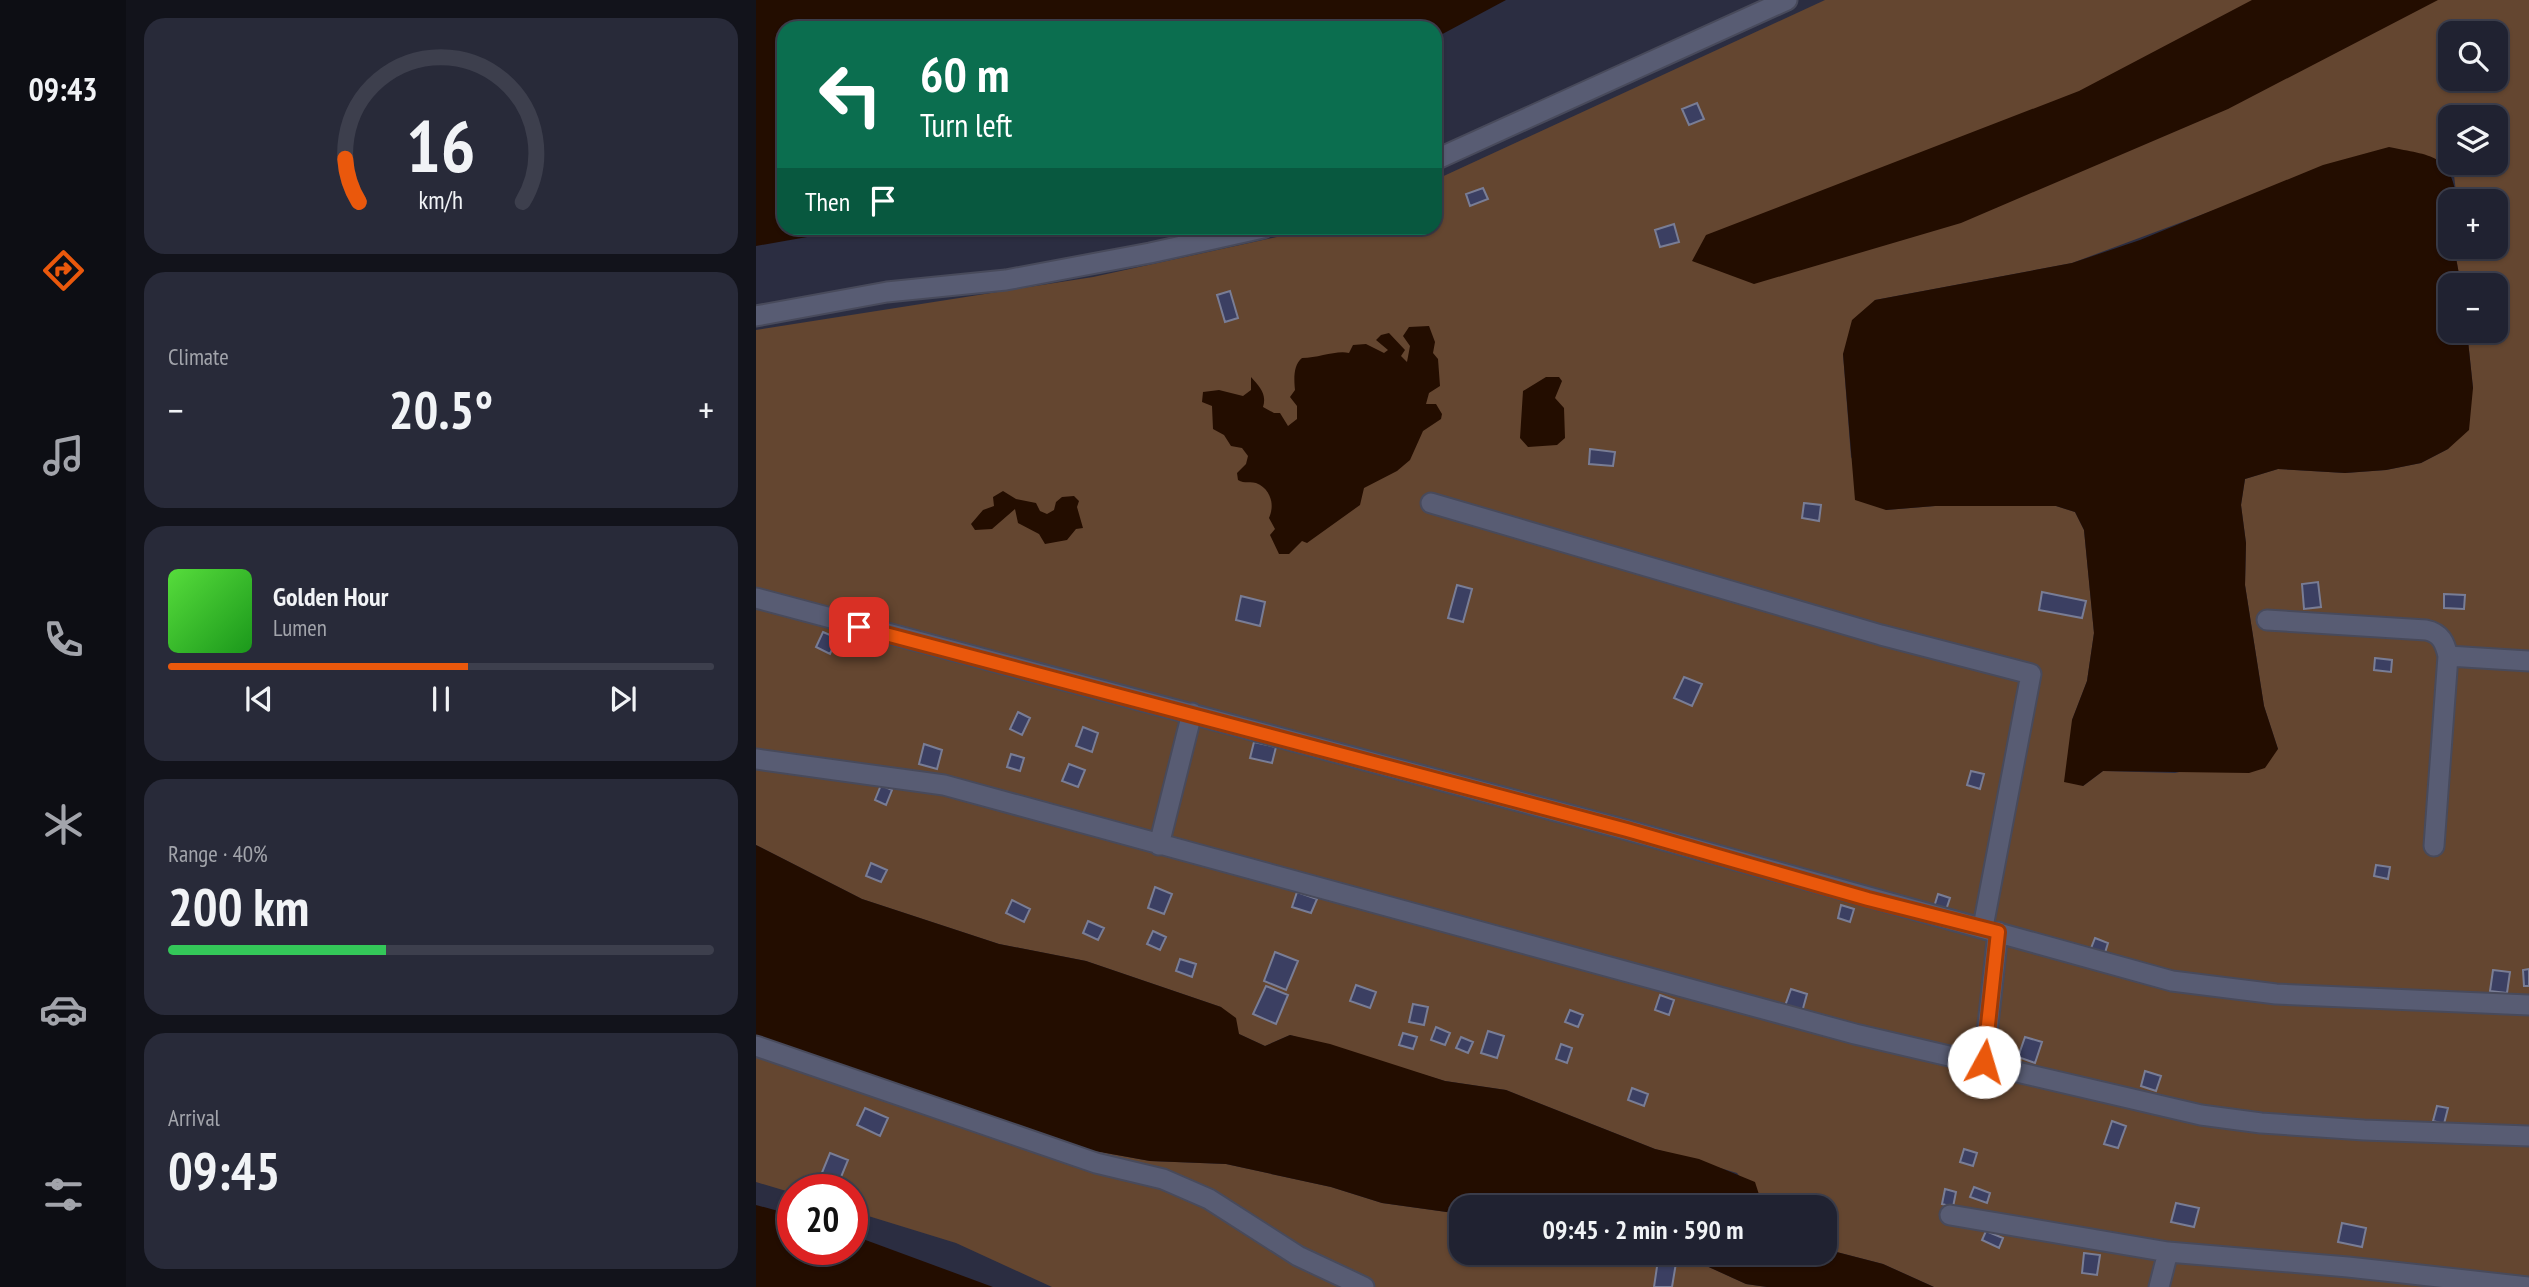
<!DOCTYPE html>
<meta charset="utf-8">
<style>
body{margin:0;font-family:"PT Sans Narrow",sans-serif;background:#282a39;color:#f1f3f6;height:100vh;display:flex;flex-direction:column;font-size:26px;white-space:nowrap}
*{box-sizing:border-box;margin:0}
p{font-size:23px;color:#a2a4ab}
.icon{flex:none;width:38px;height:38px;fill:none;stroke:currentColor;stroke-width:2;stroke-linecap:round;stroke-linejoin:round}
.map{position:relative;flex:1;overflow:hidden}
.sheet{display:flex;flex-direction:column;gap:18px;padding:18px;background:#12131b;width:630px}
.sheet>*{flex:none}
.banner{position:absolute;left:21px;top:21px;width:665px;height:214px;border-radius:21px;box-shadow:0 2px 5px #0004,0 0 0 2px #3d3f4d;background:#0b6e4f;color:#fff;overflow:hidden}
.tools{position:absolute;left:1682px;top:21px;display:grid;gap:14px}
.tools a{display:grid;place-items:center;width:70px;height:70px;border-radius:14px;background:#202231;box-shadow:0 2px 5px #0004,0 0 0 2px #3d3f4d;font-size:35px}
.speed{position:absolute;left:21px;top:1174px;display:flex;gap:14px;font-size:35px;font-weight:700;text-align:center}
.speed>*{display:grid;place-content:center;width:91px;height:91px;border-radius:50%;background:#202231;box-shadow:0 2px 5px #0004,0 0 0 2px #3d3f4d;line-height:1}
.speed .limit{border:10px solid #d22;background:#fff;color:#111}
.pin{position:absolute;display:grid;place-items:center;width:60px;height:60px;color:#fff;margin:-30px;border-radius:14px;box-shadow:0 4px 10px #0006}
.me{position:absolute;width:77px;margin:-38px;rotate:6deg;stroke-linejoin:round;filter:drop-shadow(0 0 5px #0008)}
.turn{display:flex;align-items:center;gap:24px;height:147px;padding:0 28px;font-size:32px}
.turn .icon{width:91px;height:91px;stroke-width:2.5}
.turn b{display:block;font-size:49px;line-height:60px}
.then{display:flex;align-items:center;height:66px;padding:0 28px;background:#0003;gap:14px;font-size:26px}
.big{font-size:52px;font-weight:600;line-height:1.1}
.sheet .card{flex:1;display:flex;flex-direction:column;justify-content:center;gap:10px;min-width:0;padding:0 24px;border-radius:21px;background:#282a39}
.sheet .dial{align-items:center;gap:0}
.dial svg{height:182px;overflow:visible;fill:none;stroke:#3d3f4d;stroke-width:7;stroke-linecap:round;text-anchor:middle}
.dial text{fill:#f1f3f6;stroke:none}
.song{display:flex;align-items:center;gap:21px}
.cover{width:84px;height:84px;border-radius:10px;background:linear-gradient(135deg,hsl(110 70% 55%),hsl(120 70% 35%))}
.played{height:7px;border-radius:4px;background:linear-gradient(90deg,#ea580c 55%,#3d3f4d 55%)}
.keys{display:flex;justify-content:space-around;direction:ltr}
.heat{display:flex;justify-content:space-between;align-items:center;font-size:38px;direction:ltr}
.charge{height:10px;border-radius:5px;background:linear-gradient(90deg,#34c759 40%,#3d3f4d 0)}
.trip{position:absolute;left:693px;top:1195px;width:388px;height:70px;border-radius:21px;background:#202231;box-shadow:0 2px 5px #0004,0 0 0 2px #3d3f4d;font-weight:600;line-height:70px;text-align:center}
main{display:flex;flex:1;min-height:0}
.dock{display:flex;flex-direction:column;width:126px;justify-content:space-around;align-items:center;background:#0d0e14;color:#a2a4ab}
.dock .icon{width:49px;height:49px}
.dock .selected{color:#ea580c}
.dock b{font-size:32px;color:#f1f3f6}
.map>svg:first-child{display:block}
.green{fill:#644630;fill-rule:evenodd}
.water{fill:#230d00}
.building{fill:#3b3f62;stroke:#797d95;stroke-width:2}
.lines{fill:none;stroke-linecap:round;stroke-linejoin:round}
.minor-casing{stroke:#484a5b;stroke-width:23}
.minor{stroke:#585c73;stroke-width:19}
.route-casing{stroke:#983908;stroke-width:18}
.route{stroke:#ea580c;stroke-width:12}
</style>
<main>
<nav class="dock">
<b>09:43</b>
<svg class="icon selected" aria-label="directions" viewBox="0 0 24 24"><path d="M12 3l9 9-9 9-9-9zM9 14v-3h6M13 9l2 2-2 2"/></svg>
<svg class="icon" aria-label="music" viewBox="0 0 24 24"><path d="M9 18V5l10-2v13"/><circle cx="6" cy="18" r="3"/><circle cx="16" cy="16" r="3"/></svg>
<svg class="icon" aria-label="phone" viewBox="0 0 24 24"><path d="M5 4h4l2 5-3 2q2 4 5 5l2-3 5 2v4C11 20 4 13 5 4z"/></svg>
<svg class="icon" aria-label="climate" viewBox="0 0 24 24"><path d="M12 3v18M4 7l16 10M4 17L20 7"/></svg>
<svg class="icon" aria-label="car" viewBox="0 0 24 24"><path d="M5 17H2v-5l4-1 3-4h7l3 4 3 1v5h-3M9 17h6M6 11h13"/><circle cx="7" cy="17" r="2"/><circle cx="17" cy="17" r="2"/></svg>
<svg class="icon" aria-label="filters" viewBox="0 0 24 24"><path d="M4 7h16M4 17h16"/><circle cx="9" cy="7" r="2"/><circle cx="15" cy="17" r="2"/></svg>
</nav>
<section class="sheet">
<div class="card dial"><svg viewBox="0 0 100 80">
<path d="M14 69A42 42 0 1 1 86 69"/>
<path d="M14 69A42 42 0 0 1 8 50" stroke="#ea580c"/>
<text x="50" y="56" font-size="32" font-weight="700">16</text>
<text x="50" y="72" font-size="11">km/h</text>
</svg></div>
<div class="card"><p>Climate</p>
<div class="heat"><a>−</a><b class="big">20.5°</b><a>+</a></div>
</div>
<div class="card">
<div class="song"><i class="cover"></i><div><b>Golden Hour</b><p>Lumen</p></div></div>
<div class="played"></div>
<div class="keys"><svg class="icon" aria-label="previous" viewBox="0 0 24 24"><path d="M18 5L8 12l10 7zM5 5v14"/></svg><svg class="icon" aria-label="pause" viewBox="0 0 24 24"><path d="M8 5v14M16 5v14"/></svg><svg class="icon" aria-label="next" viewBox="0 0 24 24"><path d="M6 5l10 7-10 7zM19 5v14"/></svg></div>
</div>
<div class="card"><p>Range · 40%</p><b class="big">200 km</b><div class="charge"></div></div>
<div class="card"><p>Arrival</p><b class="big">09:45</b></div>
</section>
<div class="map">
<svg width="1773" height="1287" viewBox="0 0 1773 1287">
<rect width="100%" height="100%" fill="#2b2d41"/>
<path class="green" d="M 1069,0 L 1773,0 L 1773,1287 L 1178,1287 L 1127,1264 L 1069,1249 L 1069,1208 L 1007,1207 L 981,1173 L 899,1149 L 750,1090 L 689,1081 L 534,1035 L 509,1046 L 483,1034 L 465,1007 L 330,961 L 243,944 L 106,899 L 0,845 L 0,330 L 337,277 L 562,228 L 679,228 L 679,180 ZM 1694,33 L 1740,33 L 1740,79 L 1694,79 ZM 1694,117 L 1740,117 L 1740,163 L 1694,163 ZM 1698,175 L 1701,201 L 1740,201 L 1740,247 L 1698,247 L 1705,285 L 1740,285 L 1740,331 L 1711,331 L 1717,388 L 1692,449 L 1665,463 L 1630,470 L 1589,473 L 1522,469 L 1489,479 L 1485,505 L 1490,543 L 1489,585 L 1508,706 L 1522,749 L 1419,773 L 1347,771 L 1327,786 L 1316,720 L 1331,681 L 1338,633 L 1328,530 L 1319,512 L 1300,506 L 1179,506 L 1130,510 L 1095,457 L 1087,354 L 1119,300 L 1316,263 L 1461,209 Z
M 0,1039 L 278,1140 L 394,1161 L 470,1164 L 575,1187 L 626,1203 L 705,1214 L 705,1253 L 922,1253 L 990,1284 L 1011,1287 L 296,1287 L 200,1243 L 96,1211 L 96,1190 L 37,1190 L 37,1193 L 0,1182 Z
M 845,1200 L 895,1207 L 835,1208 Z"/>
<path class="water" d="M 0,0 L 750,0 L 679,38 L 679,28 L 28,28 L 28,228 L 102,228 L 0,246 Z
M 1496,0 L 1682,0 L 1472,109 L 1205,223 L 998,284 L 936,261 L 950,235 L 1323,91 Z
M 1633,147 C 1675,156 1695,153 1701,201 L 1694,201 L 1694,247 L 1698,247 L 1705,285 L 1694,285 L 1694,331 L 1711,331 L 1717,388 L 1713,430 L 1692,449 L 1665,463 L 1630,470 L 1589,473 L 1522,469 L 1489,479 L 1485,505 L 1490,543 L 1489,585 L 1508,706 L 1522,749 L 1509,768 L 1493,773 L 1347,771 L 1327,786 L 1308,782 L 1316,720 L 1331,681 L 1338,633 L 1328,530 L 1319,512 L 1300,506 L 1179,506 L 1130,510 L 1099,500 L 1087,354 L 1096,320 L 1119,300 L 1316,263 L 1384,240 L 1567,165 Z
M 673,326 L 679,342 L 677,353 L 682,359 L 684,386 L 673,393 L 670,404 L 680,404 L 686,414 L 685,419 L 667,431 L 654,460 L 641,471 L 608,488 L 604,505 L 551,543 L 546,541 L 533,554 L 523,554 L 514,535 L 519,529 L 513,518 C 519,505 515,489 500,483 C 494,481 489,484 482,480 L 481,473 L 490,464 L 492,456 L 486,448 L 475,446 L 468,435 L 457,429 L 456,406 L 446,402 L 447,392 L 463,390 L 487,396 L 495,390 L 495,377 C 504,387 511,394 507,407 L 518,413 L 524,413 L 532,426 L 541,419 L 541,406 L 534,397 L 539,390 C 538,380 537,365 546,358 C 563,358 580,350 593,353 L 597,345 L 610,344 L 628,353 L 632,350 L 620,340 L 625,335 L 633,333 L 649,350 L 645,356 L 651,362 L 654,346 L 647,336 L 653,327 Z
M 790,377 L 803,377 L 806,381 L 799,398 L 808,408 L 809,438 L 801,445 L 772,447 L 764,438 L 767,391 Z
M 247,491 L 260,499 L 280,503 L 284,511 L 291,514 L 298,510 L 300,502 L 306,497 L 318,496 L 323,501 L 321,507 L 327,528 L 320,529 L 311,540 L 289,544 L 283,534 L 262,523 L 259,509 L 236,529 L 219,530 L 215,524 L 227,510 L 238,506 L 237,497 Z
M 0,845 L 106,899 L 243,944 L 330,961 L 465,1007 L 480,1018 L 483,1034 L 509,1046 L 534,1035 L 574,1044 L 689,1081 L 750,1090 L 899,1149 L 943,1159 L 999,1182 L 1007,1207 L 895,1207 L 845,1200 L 835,1207 L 705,1208 L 705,1214 L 626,1203 L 575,1187 L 470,1164 L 394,1161 L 278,1140 L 0,1039 Z
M 0,1205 L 37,1215 L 37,1250 L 96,1250 L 96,1235 L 237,1287 L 0,1287 Z
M 1069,1249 L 1127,1264 L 1178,1287 L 1011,1287 L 990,1284 L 922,1253 L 1069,1253 Z"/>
<path class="building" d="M 941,103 L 948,119 L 933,125 L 926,109 Z
M 727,188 L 732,199 L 714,206 L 710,194 Z
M 918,224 L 923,242 L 904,247 L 899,230 Z
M 474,291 L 482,318 L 469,322 L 461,295 Z
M 834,449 L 859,452 L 857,466 L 833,464 Z
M 1048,503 L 1065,505 L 1063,521 L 1046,518 Z
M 1562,582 L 1565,607 L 1548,609 L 1546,584 Z
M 701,585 L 716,589 L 707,622 L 692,618 Z
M 1286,592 L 1330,601 L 1326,618 L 1283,610 Z
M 1688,594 L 1709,595 L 1708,609 L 1688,608 Z
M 485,596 L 509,602 L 504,626 L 480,620 Z
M 67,632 L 81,638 L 74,654 L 60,647 Z
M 1619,658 L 1636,660 L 1635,672 L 1618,670 Z
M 928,677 L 946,684 L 936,706 L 918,698 Z
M 262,712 L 274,718 L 266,735 L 254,729 Z
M 327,727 L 342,733 L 336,752 L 320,746 Z
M 498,742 L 520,747 L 516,763 L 494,758 Z
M 168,744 L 186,750 L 181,769 L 163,764 Z
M 255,754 L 268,758 L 264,771 L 251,767 Z
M 313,764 L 329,770 L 322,787 L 306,781 Z
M 1215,771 L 1228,774 L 1224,789 L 1211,785 Z
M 125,785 L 136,790 L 130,805 L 119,800 Z
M 115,863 L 131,870 L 125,882 L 110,876 Z
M 1620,865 L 1634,867 L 1632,879 L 1618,876 Z
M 399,887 L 416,894 L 408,914 L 392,908 Z
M 541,892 L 561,899 L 555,913 L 536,907 Z
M 1182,894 L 1194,898 L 1190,910 L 1178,907 Z
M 256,900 L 274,909 L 268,922 L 250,913 Z
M 1085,905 L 1098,909 L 1094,922 L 1082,918 Z
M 332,921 L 348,928 L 342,940 L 327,933 Z
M 397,931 L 410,937 L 404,950 L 391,944 Z
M 1339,938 L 1352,943 L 1348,956 L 1334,951 Z
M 519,952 L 542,961 L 530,990 L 508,981 Z
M 424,959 L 440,964 L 436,977 L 420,971 Z
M 1773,969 L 1773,986 L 1768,986 L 1767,970 Z
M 1737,970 L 1754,972 L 1751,993 L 1734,991 Z
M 600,985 L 620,992 L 614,1008 L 594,1001 Z
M 510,986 L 532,995 L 520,1024 L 497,1014 Z
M 1035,989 L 1051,994 L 1046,1012 L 1029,1006 Z
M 904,995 L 918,1000 L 913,1015 L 899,1010 Z
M 657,1004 L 672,1007 L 668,1025 L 653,1022 Z
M 814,1010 L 827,1015 L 822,1027 L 809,1022 Z
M 680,1027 L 694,1033 L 689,1045 L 675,1040 Z
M 732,1031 L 748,1036 L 741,1058 L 725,1053 Z
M 647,1033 L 661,1037 L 657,1049 L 643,1045 Z
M 705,1037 L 717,1042 L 712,1053 L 700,1048 Z
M 1269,1037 L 1286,1042 L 1279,1063 L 1262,1057 Z
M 805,1044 L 816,1048 L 811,1063 L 800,1059 Z
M 1389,1071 L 1405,1076 L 1400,1091 L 1385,1086 Z
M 876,1088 L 892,1094 L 888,1106 L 872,1100 Z
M 1681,1106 L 1692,1108 L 1688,1124 L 1677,1121 Z
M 109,1108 L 132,1118 L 124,1136 L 101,1125 Z
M 1356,1121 L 1370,1126 L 1362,1148 L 1348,1144 Z
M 1208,1149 L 1221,1153 L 1217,1166 L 1204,1162 Z
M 74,1153 L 92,1160 L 83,1182 L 65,1175 Z
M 1218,1187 L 1234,1193 L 1231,1203 L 1214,1197 Z
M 1189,1189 L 1200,1192 L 1197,1207 L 1186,1204 Z
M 1420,1203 L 1443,1208 L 1438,1227 L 1415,1222 Z
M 1586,1223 L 1610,1228 L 1606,1247 L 1582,1242 Z
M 1230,1231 L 1247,1238 L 1243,1248 L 1226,1240 Z
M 1328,1253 L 1344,1255 L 1341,1275 L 1326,1273 Z
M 902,1260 L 920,1263 L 916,1287 L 898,1287 Z"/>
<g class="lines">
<g class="minor-casing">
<path id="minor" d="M 679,160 L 1031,0
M 0,316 L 131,292 L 250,280 L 394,253 L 507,228
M 675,503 L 1125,635 L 1275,674 L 1227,927
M 0,598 L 871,830 L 1416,981 L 1520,994 L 1773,1005
M 1511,620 L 1670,630 C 1685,633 1689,643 1692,656 L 1678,846
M 1692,656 L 1773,661
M 0,759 L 188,785 L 1099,1034 L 1445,1115 L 1505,1123 L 1608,1130 L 1773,1136
M 403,845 L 436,713
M 0,1046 L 340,1163 L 407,1179 L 453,1199 L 542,1256 L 608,1287
M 1228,1062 L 1242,932
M 1194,1215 L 1412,1252 L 1592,1267 L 1773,1287
M 1403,1287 L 1412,1252"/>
</g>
<use href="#minor" class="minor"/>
</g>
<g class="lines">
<g class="route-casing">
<path id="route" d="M 103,627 L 871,830 L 1112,899 L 1242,932 L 1228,1062"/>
</g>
<use href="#route" class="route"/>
</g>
</svg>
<div class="tools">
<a><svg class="icon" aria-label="search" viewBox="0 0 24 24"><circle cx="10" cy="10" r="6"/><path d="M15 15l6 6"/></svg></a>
<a><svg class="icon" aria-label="layers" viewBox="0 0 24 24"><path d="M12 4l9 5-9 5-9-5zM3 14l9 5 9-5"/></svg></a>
<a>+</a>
<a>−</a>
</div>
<div class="speed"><div class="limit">20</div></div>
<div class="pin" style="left:103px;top:627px;background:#d93025"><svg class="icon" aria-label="arrive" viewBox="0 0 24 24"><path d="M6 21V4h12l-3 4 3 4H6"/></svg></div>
<svg class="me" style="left:1228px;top:1062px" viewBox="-20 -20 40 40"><circle r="19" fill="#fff"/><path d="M0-13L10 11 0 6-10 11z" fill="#ea580c"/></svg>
<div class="trip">09:45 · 2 min · 590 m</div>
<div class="banner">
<div class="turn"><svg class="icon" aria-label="left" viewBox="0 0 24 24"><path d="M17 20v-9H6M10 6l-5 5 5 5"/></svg><div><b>60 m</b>Turn left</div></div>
<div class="then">Then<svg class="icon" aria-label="arrive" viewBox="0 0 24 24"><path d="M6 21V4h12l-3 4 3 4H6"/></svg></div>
</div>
</div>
</main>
